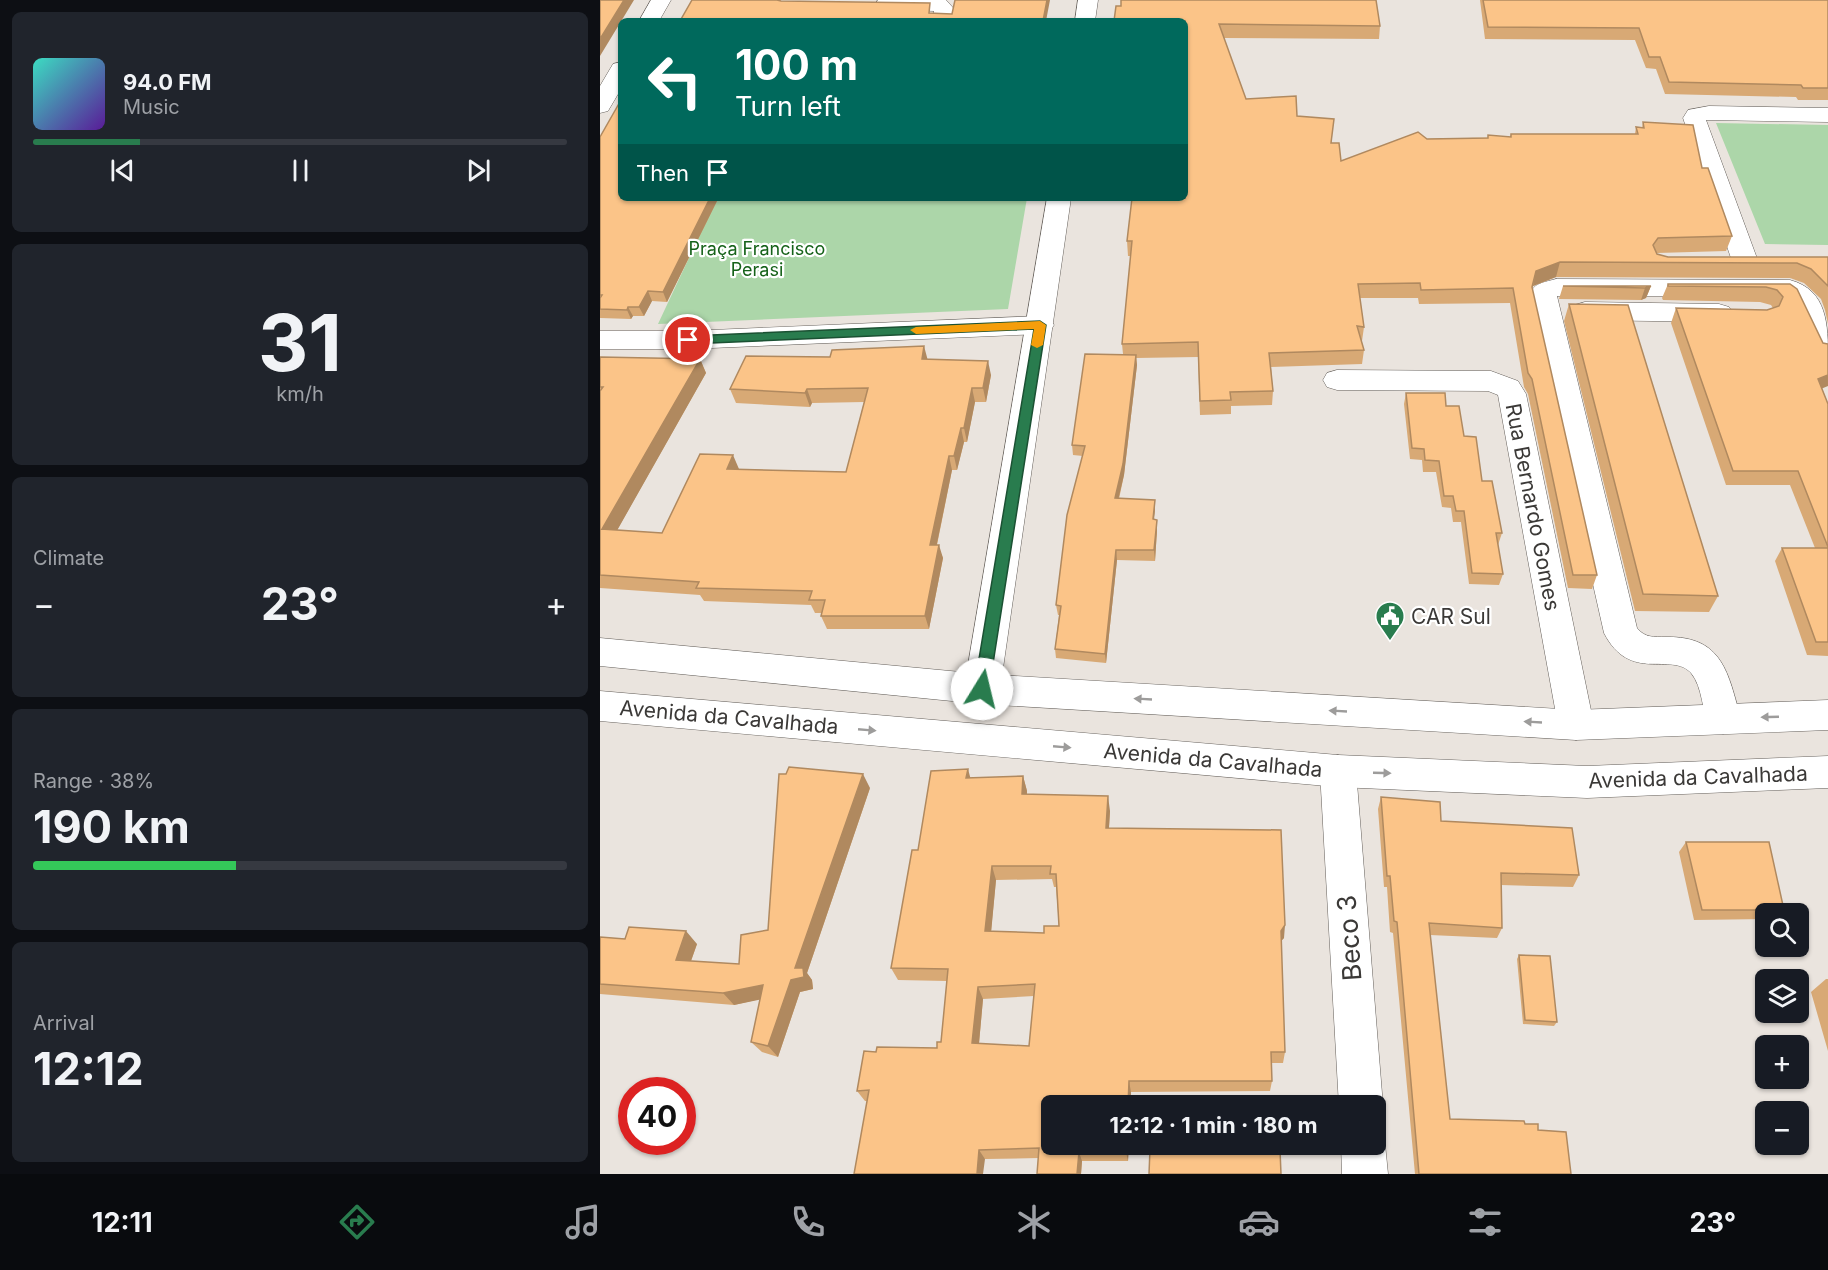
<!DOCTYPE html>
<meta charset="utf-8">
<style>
body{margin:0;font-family:Inter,sans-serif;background:#20242c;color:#f1f3f6;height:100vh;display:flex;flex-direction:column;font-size:22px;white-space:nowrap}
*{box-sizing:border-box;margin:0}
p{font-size:20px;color:#9ea1a6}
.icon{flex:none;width:33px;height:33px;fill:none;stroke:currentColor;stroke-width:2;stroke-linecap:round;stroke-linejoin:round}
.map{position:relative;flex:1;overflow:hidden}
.drawer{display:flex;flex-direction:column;gap:12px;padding:12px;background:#0d0f14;width:600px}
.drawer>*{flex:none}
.banner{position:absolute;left:18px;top:18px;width:570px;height:183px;border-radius:9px;box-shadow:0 2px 4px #0004;background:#00695c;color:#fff;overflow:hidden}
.controls{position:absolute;left:1155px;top:903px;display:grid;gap:12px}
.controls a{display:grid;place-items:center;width:54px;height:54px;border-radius:9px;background:#171b24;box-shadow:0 2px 4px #0004;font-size:30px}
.speed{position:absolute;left:18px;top:1077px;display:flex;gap:12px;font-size:30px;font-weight:700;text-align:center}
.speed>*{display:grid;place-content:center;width:78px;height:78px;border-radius:50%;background:#171b24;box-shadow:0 2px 4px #0004;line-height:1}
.speed .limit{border:9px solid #d22;background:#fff;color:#111}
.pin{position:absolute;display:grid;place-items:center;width:51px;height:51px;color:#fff;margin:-26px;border:3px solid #fff;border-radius:50%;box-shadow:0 2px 6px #0007}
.me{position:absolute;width:66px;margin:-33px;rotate:9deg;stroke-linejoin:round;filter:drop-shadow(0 0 4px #0008)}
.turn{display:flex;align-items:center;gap:21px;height:126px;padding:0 18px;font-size:27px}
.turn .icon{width:78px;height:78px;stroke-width:2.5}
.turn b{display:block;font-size:42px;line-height:51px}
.then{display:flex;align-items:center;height:57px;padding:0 18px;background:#0003;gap:12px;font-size:22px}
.big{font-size:45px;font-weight:700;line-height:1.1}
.drawer .card{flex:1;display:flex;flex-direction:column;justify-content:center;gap:9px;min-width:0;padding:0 21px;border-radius:9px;background:#20242c}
.drawer .dial{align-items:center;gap:0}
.dial b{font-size:78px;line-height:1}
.song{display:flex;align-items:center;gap:18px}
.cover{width:72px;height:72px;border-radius:9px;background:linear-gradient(135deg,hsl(170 70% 55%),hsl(270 70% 35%))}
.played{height:6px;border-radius:3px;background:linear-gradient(90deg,#297c4e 20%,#363941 20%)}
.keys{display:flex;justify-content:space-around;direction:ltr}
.heat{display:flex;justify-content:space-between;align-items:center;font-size:33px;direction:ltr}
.charge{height:9px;border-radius:4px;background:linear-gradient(90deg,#34c759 38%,#363941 0)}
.trip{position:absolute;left:441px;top:1095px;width:345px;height:60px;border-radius:9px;background:#171b24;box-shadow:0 2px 4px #0004;font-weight:700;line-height:60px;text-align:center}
.tabs{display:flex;height:96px;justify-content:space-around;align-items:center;background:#090b0e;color:#9ea1a6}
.tabs .icon{width:42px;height:42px}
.tabs .active{color:#297c4e}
.tabs b{font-size:27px;color:#f1f3f6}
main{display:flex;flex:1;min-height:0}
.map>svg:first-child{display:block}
.green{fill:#acd6a9}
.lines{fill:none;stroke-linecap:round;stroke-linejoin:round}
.street-casing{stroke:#645f5a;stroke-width:1}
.secondary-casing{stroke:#645f5a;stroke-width:1}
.primary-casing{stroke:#645f5a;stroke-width:1}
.street{fill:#fff;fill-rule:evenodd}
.secondary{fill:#fff;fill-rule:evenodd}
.primary{fill:#fff;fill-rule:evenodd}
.wall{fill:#d8a975;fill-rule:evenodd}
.shaded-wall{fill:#b0895f}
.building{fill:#fbc488;stroke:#b0895f;stroke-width:1.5;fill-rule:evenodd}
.oneway{fill:#9d9c9b}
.route{fill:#297c4e;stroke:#1b5133;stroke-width:1.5}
.slow{fill:#f59e0b}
.labels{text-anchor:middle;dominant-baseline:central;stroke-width:4.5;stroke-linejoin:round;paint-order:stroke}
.far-park-label{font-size:18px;fill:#166219;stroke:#fff}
.street-label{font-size:21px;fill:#3b3937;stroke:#fff}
.poi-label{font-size:21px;fill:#3b3937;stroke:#fff;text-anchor:start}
.near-street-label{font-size:26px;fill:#3b3937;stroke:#fff}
</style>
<main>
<section class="drawer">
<div class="card">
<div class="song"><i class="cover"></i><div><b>94.0 FM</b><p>Music</p></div></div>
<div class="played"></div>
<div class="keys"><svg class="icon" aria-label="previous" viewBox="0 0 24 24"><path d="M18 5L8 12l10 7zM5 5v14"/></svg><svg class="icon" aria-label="pause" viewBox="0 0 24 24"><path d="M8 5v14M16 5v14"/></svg><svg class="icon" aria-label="next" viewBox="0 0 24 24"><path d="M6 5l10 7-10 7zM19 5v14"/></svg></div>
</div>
<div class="card dial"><b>31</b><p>km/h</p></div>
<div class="card"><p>Climate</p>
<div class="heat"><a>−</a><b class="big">23°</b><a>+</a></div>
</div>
<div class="card"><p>Range · 38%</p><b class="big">190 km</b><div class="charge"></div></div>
<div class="card"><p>Arrival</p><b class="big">12:12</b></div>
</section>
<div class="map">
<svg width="1228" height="1174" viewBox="0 0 1228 1174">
<rect width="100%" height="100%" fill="#eae4de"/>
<path class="green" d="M 1116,123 L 1228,125 L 1228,245 L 1165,244 Z
M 117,198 L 427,198 L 408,309 L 58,324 Z"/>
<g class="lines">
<g class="street-casing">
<path id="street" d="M 278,0 L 346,0 L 355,10 L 352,21 L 332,21 L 334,11 L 286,9 L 279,7 L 276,3 Z
M 1109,106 L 1228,108 L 1228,122 L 1106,120 L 1158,261 L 1154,267 L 1145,269 L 1136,267 L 1132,261 L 1083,118 L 1088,110 Z
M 956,279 L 1190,280 C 1228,290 1228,326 1228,358 L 1218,356 L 1192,302 L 1184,296 L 957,296 L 1037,628 C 1045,638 1054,637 1066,637 C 1123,636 1128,673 1141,719 L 1136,730 L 1123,734 L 1110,730 C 1102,713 1103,687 1091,673 C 1071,651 1030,684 1004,633 L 931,310 C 929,285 933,285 956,279 Z
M 985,302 L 1119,304 L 1129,307 L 1133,313 L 1129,319 L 1119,322 L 985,320 L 975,317 L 971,311 L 975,305 Z
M 440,316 L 450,319 L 454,325 L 450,331 L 440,334 L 88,349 L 0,349 L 0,331 L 88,331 Z
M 737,370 L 891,371 L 918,381 L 926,394 L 994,725 L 989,736 L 976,740 L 963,736 L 958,725 L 898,395 L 888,391 L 737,390 L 727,387 L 723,380 L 727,373 Z
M 738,755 L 751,759 L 756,771 L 783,1106 L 776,1122 L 776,1106 L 739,1106 L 720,771 L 725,759 Z
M 776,1127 L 779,1128 L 785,1144 L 788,1174 L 742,1174 L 741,1144 L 776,1144 Z"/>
</g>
<g class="secondary-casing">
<path id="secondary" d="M 51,0 L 71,0 L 59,21 L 39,21 Z
M 478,0 L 498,0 L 495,21 L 475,21 Z
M 21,62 L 21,89 L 8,111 L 0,113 L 0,86 L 13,64 Z
M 447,198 L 471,198 L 400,689 L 394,699 L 382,704 L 370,699 L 364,689 Z"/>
</g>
<g class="primary-casing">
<path id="primary" d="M 0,638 L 382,674 L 976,710 L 1228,700 L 1228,730 L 976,740 L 382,704 L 0,666 Z
M 0,691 L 738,755 L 987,766 L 1228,756 L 1228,788 L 987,798 L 738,787 L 0,721 Z"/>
</g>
<use href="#street" class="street"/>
<use href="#secondary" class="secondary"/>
<use href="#primary" class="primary"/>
</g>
<path class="wall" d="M 880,0 L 1228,0 L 1228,100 L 1198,100 L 1196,97 L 1065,94 L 1056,69 L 1046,68 L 1035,40 L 885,39 Z
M 585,21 L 780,26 L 779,39 L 624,38 L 646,99 L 697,116 L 732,143 L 741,161 L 827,139 L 910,137 L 911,134 L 1035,134 L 1036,127 L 1042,128 L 1043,122 L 1102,168 L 1132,236 L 1126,251 L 1057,253 L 1057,254 L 1068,257 L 1228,257 L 1228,324 L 1225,310 L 1221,299 L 1204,283 L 1190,278 L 956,277 L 933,286 L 932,288 L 997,575 L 992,589 L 968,588 L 928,394 L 924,387 L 910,303 L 819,304 L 818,298 L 760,298 L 764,327 L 762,341 L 761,341 L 764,350 L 762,364 L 671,367 L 673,391 L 672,405 L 631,406 L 631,414 L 600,415 L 598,357 L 536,358 L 537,365 L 524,475 L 519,499 L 555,500 L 554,519 L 557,520 L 557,530 L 555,561 L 517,560 L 506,663 L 456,658 L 455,649 L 459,615 L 458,615 L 456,605 L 483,456 L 473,455 L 472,445 L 523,354 L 522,344 L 531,256 L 528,256 L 527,241 Z
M 0,137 L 117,201 L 67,302 L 52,301 L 44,316 L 33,316 L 31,319 L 0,318 Z
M 1068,284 L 1190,284 L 1223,343 L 1222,388 L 1228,404 L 1228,656 L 1207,655 L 1175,561 L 1182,548 L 1215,548 L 1190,485 L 1126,485 L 1071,323 L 1076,308 L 1167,310 L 1173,308 L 1171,305 L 1160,302 L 1063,300 L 1062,298 Z
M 963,286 L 1051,286 L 1046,298 L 1041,300 L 959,299 Z
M 969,304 L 1118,596 L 1109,612 L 1035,611 L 964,321 Z
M 0,357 L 100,359 L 106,373 L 17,530 L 62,533 L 139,469 L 246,472 L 264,402 L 212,403 L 210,407 L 136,403 L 130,389 L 327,359 L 391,375 L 386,402 L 375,402 L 367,442 L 364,442 L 357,470 L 352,470 L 337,545 L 343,558 L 329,629 L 227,629 L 221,616 L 222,613 L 215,613 L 211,605 L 104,601 L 100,595 L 0,588 Z
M 806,393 L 846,406 L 864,436 L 902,533 L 898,545 L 903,574 L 899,585 L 869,584 L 861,522 L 853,522 L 851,508 L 842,507 L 836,472 L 823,472 L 822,460 L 810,459 L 804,404 Z
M 423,776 L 427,791 L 427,794 L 510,811 L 509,828 L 684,938 L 681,941 L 685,1052 L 683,1063 L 671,1063 L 672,1081 L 670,1091 L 531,1092 L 452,1144 L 529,1144 L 528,1161 L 482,1161 L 481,1174 L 437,1174 L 439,1158 L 385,1159 L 267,1101 L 265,1101 L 257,1091 L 276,1052 L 337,1048 L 341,1042 L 347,981 L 298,980 L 291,968 L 370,778 ZM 452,879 L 454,887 L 456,887 L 459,926 L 444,933 L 391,931 L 396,880 ZM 434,996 L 429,1046 L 379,1044 L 383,999 Z
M 270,788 L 207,973 L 212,980 L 213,989 L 200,992 L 178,1057 L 162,1052 L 151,1042 L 160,999 L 134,1005 L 0,994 L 0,937 L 97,944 L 91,961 L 139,964 L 168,930 Z
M 781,797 L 841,821 L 979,875 L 973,887 L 901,885 L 902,928 L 897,938 L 830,935 L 850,1119 L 925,1124 L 938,1130 L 971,1174 L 815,1174 L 793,933 L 790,932 L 787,887 L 784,887 L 778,809 Z
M 1086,842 L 1184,910 L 1180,914 L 1166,914 L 1166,919 L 1094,920 L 1079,852 Z
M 919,955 L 957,1022 L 954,1026 L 923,1024 L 917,959 Z
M 1226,979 L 1228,979 L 1228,1051 L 1211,992 Z"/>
<path class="shaded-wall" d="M 24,0 L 34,0 L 0,56 L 0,39 Z
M 447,0 L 450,0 L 446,21 L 443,21 Z
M 110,198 L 116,198 L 117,201 L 67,302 L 63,292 Z
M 960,262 L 956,277 L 933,286 L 936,271 Z
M 1051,286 L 1046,298 L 1041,300 L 1045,288 Z
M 48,291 L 52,301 L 44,316 L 39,307 Z
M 28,307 L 33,316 L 31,319 L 27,310 Z
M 324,346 L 328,361 L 322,359 Z
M 536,355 L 537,365 L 524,475 L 516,509 L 515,498 Z
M 100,359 L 106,373 L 10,543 L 2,529 Z
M 388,361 L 391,375 L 386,402 L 383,388 Z
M 1228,375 L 1228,386 L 1211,393 L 1218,379 Z
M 372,388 L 375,402 L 367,442 L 364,428 Z
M 207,389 L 212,403 L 210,407 L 205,393 Z
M 361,428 L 364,442 L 357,470 L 354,456 Z
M 133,455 L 139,469 L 127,469 Z
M 349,456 L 352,470 L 334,558 L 330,545 Z
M 555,500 L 555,510 L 553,529 L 553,519 Z
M 557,520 L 557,530 L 555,561 L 554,550 Z
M 339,545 L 343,558 L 329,629 L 325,616 Z
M 516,550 L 517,560 L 506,663 L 505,654 Z
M 368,769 L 372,784 L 366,778 Z
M 263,774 L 270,788 L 207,973 L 212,980 L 213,989 L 200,992 L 178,1057 L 168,1046 Z
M 423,776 L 427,791 L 426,809 L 422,794 Z
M 508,796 L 510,811 L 508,842 L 506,828 Z
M 392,866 L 396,880 L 390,944 L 385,931 Z
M 685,925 L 684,938 L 679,943 L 681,931 Z
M 86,931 L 97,944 L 87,972 L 76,960 Z
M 163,985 L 172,997 L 134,1005 L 123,993 Z
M 378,987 L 383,999 L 378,1054 L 372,1043 Z
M 529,1081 L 531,1092 L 531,1106 L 528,1106 Z
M 526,1144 L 529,1144 L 528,1161 L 526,1152 Z
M 379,1150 L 385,1159 L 383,1174 L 377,1174 Z
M 479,1152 L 482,1161 L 481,1174 L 477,1174 Z"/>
<path class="building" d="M 0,0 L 24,0 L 0,39 Z
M 92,0 L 177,0 L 181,1 L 330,3 L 329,13 L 352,14 L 355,0 L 447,0 L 443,21 L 80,21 Z
M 521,0 L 776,0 L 780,26 L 619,24 L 646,99 L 696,96 L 697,116 L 734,119 L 731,143 L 739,143 L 741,161 L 818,132 L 827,139 L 888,138 L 888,135 L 911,137 L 911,134 L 1038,134 L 1036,127 L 1044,128 L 1043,122 L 1093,125 L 1102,168 L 1108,168 L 1132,236 L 1058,238 L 1053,245 L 1057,254 L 1068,257 L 1228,257 L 1228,286 L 1211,269 L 1197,263 L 960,262 L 936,271 L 932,287 L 997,575 L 973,575 L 932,379 L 928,373 L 913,288 L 821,290 L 820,283 L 758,284 L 764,327 L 757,326 L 764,350 L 669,353 L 673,391 L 630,392 L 631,400 L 600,401 L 598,342 L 522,344 L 532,241 L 527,241 L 532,198 L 585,198 L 585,21 L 514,21 L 516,6 L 521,6 Z
M 883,0 L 1228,0 L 1228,88 L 1203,88 L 1201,85 L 1069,82 L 1060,57 L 1049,57 L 1039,28 L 888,27 Z
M 21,100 L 21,198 L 110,198 L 63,292 L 48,291 L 39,307 L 28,307 L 27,310 L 0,309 L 0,298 L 2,295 L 0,295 L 0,137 Z
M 1068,284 L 1190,284 L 1197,289 L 1223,343 L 1228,344 L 1228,375 L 1218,379 L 1228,404 L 1228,547 L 1198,471 L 1133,471 L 1076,308 L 1167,310 L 1179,306 L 1183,297 L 1177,290 L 1166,287 L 1068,286 Z
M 963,286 L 1051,286 L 1045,288 Z
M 969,304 L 1028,305 L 1118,596 L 1043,594 Z
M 324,346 L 322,359 L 388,361 L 383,388 L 372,388 L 364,428 L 361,428 L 354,456 L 349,456 L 330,545 L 339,545 L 325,616 L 221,616 L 225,600 L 209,600 L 212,591 L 96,588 L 99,582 L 0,575 L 0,391 L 3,387 L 0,387 L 0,357 L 100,359 L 2,529 L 62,533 L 100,454 L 133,455 L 127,469 L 246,472 L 268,388 L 207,389 L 205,393 L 130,389 L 146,356 L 230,357 L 232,350 Z
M 485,354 L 536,355 L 523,464 L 515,498 L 555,500 L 553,519 L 557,520 L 554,550 L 516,550 L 505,654 L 455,649 L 461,606 L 456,605 L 467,515 L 485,446 L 472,445 Z
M 806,393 L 845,393 L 846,406 L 859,406 L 864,436 L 876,437 L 882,481 L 892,481 L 902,533 L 896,533 L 903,574 L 872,573 L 864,511 L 856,511 L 853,496 L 844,496 L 839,461 L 825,460 L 824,449 L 812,448 Z
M 1182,548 L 1228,548 L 1228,642 L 1216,642 Z
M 189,767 L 263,774 L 195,968 L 203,968 L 204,977 L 191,980 L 168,1046 L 151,1042 L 163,985 L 123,993 L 0,984 L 0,937 L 25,939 L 29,927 L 86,931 L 76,960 L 139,964 L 141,935 L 168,930 L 179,774 L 186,774 Z
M 368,769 L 366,778 L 423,776 L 422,794 L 508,796 L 506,828 L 681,830 L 685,925 L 681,931 L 685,1052 L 671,1052 L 672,1081 L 529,1081 L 528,1106 L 452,1106 L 452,1144 L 526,1144 L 526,1152 L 479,1152 L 477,1174 L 437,1174 L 439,1148 L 379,1150 L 377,1174 L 254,1174 L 269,1090 L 257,1091 L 264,1051 L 276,1052 L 277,1047 L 337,1048 L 337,1042 L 341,1042 L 348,969 L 291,968 L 312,850 L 318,850 L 331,771 ZM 392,866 L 451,866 L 450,874 L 456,874 L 459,926 L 444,926 L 444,933 L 385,931 ZM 435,984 L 429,1046 L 372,1043 L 378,987 Z
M 781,797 L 840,802 L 841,821 L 972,828 L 979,875 L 901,873 L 902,928 L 829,923 L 850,1119 L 924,1121 L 925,1124 L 938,1124 L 938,1130 L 966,1132 L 971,1174 L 819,1174 L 797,922 L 794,921 L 790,876 L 787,876 Z
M 1086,842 L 1169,842 L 1184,910 L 1102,910 Z
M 919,955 L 950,956 L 957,1022 L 925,1020 Z
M 550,1149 L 583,1149 L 583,1153 L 649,1153 L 650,1150 L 680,1150 L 681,1174 L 549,1174 Z"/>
<defs><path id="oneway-solid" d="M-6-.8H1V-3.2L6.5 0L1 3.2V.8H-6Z" transform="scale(1.5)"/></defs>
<g class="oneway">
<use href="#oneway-solid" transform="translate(543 699) rotate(-177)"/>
<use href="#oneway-solid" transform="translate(738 711) rotate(-177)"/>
<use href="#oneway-solid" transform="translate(1170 717) rotate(178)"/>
<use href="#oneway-solid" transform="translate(933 722) rotate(-177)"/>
<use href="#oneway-solid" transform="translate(267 730) rotate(5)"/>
<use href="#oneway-solid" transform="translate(462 747) rotate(5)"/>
<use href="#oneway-solid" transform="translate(782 773) rotate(2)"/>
</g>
<path class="route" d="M 440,321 L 446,325 L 389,689 L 387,693 L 376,693 L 374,689 L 434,329 L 88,344 L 82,340 L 88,336 Z"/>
<path class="slow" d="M 440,321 L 446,325 L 443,345 L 437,348 L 431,345 L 434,329 L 316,334 L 310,330 L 316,327 Z"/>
<defs>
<g id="civic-pin" transform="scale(1.5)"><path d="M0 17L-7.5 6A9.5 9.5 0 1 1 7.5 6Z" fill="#297c4e" stroke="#fff"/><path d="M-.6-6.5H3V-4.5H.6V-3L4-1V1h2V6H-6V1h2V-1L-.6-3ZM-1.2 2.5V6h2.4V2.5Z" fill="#fff"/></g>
</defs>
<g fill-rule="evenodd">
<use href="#civic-pin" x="790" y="616"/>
</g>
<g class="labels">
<g class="far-park-label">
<text x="157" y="248">Praça Francisco<tspan x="157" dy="21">Perasi</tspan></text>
</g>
<g class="street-label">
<text transform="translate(933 507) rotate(79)">Rua Bernardo Gomes</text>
<text transform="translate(129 717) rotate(5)">Avenida da Cavalhada</text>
<text transform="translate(613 760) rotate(5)">Avenida da Cavalhada</text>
<text transform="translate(1098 777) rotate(-2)">Avenida da Cavalhada</text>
</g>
<g class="poi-label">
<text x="811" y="616">CAR Sul</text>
</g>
<g class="near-street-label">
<text transform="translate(749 938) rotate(-94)">Beco 3</text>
</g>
</g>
</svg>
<div class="controls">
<a><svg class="icon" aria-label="search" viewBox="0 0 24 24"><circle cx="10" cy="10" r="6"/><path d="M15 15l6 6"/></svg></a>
<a><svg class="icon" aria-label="layers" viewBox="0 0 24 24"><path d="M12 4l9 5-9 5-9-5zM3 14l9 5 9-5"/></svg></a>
<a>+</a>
<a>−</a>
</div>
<div class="speed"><div class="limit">40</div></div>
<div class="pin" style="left:88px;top:340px;background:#d93025"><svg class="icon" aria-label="arrive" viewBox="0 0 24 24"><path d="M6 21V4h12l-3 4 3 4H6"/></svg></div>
<svg class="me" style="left:382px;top:689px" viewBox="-20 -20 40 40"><circle r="19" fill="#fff"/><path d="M0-13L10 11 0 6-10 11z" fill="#297c4e"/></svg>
<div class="trip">12:12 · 1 min · 180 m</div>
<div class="banner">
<div class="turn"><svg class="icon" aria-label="left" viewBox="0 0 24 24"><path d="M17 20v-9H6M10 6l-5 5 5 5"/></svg><div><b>100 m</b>Turn left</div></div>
<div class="then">Then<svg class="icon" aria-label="arrive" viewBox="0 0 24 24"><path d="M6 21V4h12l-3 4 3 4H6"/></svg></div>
</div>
</div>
</main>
<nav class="tabs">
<b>12:11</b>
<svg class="icon active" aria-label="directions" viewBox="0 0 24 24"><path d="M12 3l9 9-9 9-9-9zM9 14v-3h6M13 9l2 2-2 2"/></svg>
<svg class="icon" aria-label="music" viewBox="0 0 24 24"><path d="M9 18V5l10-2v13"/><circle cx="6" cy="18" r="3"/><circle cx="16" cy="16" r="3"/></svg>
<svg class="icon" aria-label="phone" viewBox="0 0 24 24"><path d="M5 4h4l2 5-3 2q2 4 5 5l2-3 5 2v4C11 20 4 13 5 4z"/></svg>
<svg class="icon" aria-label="climate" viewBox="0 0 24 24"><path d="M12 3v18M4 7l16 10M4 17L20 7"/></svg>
<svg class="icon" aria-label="car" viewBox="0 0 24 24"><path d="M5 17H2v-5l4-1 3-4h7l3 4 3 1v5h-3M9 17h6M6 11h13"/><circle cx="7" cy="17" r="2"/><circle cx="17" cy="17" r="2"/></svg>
<svg class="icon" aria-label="filters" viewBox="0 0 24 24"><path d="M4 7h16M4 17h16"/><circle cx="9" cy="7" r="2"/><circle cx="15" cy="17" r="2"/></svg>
<b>23°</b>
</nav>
